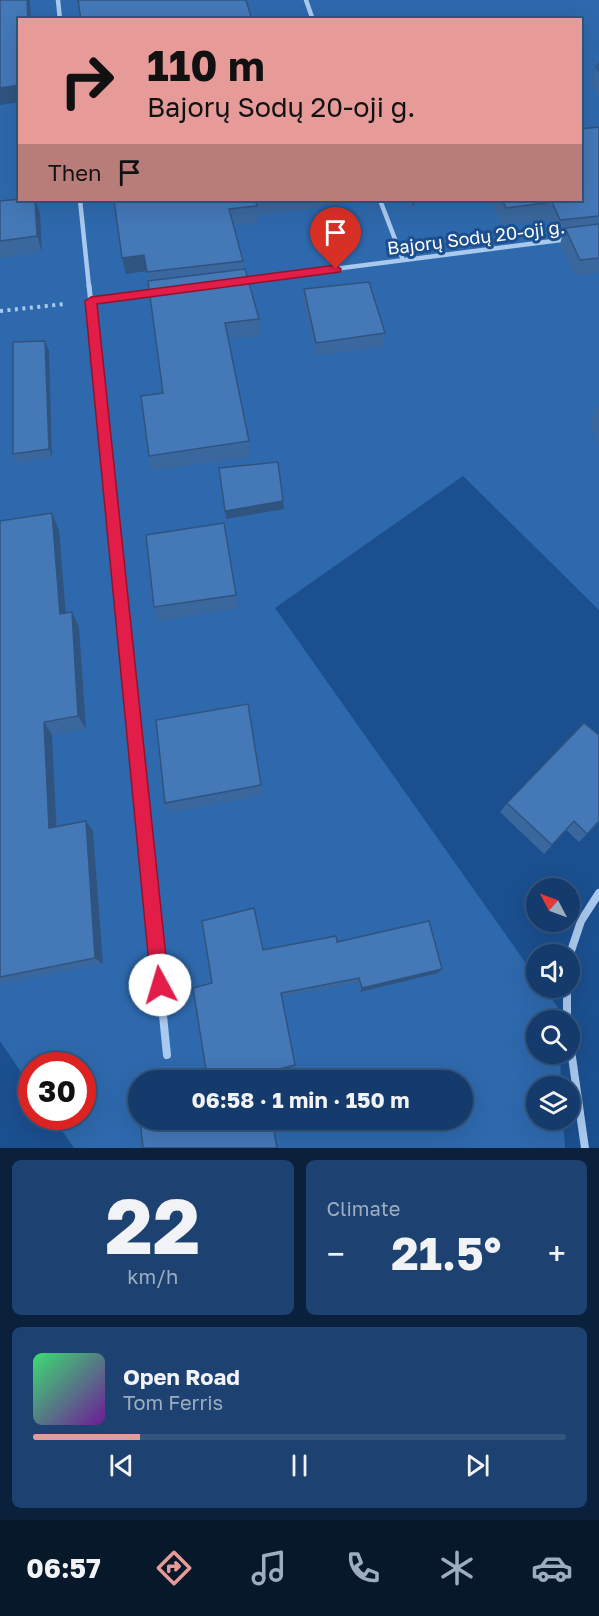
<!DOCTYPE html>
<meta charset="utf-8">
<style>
body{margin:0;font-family:"Golos Text",sans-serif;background:#1d4271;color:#f1f3f6;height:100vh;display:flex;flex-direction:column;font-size:22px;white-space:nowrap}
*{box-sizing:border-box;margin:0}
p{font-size:20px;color:#9dadc1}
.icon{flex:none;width:33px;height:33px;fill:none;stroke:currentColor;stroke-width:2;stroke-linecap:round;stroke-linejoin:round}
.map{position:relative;height:1148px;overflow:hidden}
.sheet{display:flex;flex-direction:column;gap:12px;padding:12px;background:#0b203b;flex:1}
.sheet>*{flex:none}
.guide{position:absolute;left:18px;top:18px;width:564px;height:183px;border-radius:0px;box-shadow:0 6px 24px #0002,0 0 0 2px #33557e;background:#e69b98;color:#111;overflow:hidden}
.needle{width:39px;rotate:311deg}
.buttons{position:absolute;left:526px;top:878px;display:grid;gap:12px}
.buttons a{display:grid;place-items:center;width:54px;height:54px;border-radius:50%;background:#143b6b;box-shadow:0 6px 24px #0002,0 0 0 2px #33557e;font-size:30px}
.speed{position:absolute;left:18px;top:1052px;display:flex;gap:12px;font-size:30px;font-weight:700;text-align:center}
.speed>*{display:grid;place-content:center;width:78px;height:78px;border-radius:50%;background:#143b6b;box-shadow:0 6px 24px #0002,0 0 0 2px #33557e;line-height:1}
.speed .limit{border:9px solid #d22;background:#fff;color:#111}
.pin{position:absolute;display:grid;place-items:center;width:51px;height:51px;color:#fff;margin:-62px -26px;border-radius:50% 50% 50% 0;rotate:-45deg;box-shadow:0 0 6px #0007}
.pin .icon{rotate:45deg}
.me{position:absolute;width:66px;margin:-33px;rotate:354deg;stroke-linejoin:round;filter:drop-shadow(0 0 4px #0008)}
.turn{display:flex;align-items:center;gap:21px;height:126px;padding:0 30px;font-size:27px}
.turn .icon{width:78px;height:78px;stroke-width:2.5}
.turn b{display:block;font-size:42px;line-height:51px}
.then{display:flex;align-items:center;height:57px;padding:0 30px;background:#0003;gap:12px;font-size:22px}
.big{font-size:45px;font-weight:700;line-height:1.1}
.sheet .widget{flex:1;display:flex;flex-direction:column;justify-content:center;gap:9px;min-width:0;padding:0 21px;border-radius:9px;background:#1d4271}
.sheet .dial{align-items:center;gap:0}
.dial b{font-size:78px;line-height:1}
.song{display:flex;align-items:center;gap:18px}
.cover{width:72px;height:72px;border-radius:9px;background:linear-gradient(135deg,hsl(140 70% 55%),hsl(280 70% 35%))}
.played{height:6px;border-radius:3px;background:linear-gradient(90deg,#e69b98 20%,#33557e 20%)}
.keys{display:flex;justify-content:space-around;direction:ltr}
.heat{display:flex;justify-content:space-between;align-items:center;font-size:33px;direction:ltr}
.sheet .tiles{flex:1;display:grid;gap:12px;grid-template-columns:1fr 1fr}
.widget:last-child{grid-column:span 2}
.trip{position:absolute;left:128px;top:1070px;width:345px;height:60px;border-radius:30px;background:#143b6b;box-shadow:0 6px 24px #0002,0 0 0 2px #33557e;font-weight:700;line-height:60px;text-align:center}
.menu{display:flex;height:96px;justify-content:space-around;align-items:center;background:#08182b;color:#9dadc1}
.menu .icon{width:42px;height:42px}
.menu .current{color:#e69b98}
.menu b{font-size:27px;color:#f1f3f6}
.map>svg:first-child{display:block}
.green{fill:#2e69ad;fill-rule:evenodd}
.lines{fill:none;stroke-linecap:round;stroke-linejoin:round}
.path{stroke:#a9c9ee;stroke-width:4;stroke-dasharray:3 4.5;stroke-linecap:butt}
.street-far2{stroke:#a9c9ee;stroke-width:4.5}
.street-far1{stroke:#a9c9ee;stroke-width:5}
.street{stroke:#a9c9ee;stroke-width:8}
.wall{fill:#3a679d}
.shaded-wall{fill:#305480}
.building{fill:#4478b7;stroke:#305480;stroke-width:1.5}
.route{fill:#e11d48;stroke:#92132f;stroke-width:1.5}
.labels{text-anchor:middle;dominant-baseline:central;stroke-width:6;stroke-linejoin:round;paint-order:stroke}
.street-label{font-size:18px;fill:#fff;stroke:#1b4f8f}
</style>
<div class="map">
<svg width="599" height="1148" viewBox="0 0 599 1148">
<rect width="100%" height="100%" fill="#1b4f8f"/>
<path class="green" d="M 0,0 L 599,0 L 599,610 L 463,476 L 275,608 L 537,979 L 537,987 L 543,987 L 557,1006 L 558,1020 L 537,1020 L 537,1053 L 560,1053 L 561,1086 L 537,1086 L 537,1119 L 563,1119 L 565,1148 L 74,1148 L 52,1116 L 82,1116 L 82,1065 L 32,1065 L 31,1087 L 0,1041 ZM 20,20 L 580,20 L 580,200 L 20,200 ZM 138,1080 L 462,1080 L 462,1119 L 138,1119 Z"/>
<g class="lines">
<path class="path" d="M 0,311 L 65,304"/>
<path class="street-far2" d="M 58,0 L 60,20
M 306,0 L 313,20
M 80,200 L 89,287
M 380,200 L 403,260
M 240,281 L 569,239"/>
<path class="street-far1" d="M 89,285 L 127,660
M 91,301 L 156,292"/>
<path class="street" d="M 127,659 L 167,1055
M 570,954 L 581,921 L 599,893
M 567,987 L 567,1020
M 570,1043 L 585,1148"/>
</g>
<path class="wall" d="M 599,64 L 599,97 L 591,82 L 596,66 Z
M 599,127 L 599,273 L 575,276 L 560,245 L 562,236 L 556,236 L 547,219 L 502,225 L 491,200 L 580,200 Z
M 114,200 L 338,200 L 338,205 L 257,216 L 257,223 L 233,226 L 243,261 L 243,269 L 259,319 L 260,336 L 228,339 L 249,441 L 250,457 L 152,471 L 149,456 L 163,393 L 148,281 L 147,271 L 126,274 Z
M 399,200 L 419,200 L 412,206 Z
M 0,201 L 40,213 L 42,252 L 0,258 Z
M 304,289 L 385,333 L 383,347 L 316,356 L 304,303 Z
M 45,341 L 49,351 L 52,458 L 17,463 L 13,454 Z
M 596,407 L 599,407 L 599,446 L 589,424 Z
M 0,521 L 59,530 L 66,613 L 72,612 L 79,627 L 86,729 L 52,735 L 57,826 L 93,831 L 103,964 L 0,984 Z
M 236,595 L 238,608 L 158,621 L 154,607 Z
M 584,723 L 587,834 L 579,842 L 566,830 L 544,854 L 500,812 L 507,803 Z
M 261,785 L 262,795 L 169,813 L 165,803 Z
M 337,942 L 438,973 L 360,992 L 358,982 L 281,997 L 295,1066 L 264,1074 L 207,1076 L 212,983 L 263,950 Z"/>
<path class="shaded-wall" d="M 27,0 L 30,0 L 31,20 L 28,20 Z
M 20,85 L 20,102 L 0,105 L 0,88 Z
M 35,200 L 40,213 L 42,252 L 37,236 Z
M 413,200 L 419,200 L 412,206 Z
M 144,255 L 147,271 L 126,274 L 122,258 Z
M 45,341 L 49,351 L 52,458 L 49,449 Z
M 283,501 L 284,509 L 226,519 L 225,511 Z
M 52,513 L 59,530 L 67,629 L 60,614 Z
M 72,612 L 79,627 L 86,729 L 78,716 Z
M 44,722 L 52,735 L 57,838 L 49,828 Z
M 86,821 L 93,831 L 103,964 L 95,958 Z
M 442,969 L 438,973 L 360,992 L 362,988 Z
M 295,1065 L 295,1066 L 264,1074 L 266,1080 L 265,1080 L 263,1073 Z
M 272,1119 L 278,1148 L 277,1148 Z"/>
<path class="building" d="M 0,0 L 27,0 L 28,20 L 20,20 L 20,85 L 0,88 Z
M 78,0 L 246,0 L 252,20 L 81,20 Z
M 599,64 L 599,71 L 596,66 Z
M 599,127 L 599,216 L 560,220 L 552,202 L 506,208 L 502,200 L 580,200 L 580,129 Z
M 20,199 L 35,200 L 37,236 L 0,241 L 0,201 Z
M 114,200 L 255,200 L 257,206 L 229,209 L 243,261 L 147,272 L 144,255 L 122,258 Z
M 599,224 L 599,258 L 580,260 L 565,228 Z
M 245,269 L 259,319 L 225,323 L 249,441 L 149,456 L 141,396 L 163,393 L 148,281 Z
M 369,282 L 385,333 L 316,343 L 304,289 Z
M 45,341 L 49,449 L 13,454 L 13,342 Z
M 278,462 L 283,501 L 225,511 L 219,468 Z
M 52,513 L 60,614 L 72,612 L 78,716 L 44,722 L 49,828 L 86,821 L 95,958 L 0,977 L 0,521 Z
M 224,523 L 236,595 L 154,607 L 146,535 Z
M 248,704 L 261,785 L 165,803 L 156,720 Z
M 584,723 L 599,735 L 599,821 L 587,834 L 574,821 L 552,845 L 507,803 Z
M 254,908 L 263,950 L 336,936 L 337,942 L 429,921 L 442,969 L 362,988 L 359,978 L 281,993 L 295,1065 L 263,1073 L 265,1080 L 190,1080 L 207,1076 L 193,988 L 212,983 L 202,921 Z
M 140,1119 L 272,1119 L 277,1148 L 143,1148 Z"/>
<path class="route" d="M 336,265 L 341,269 L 340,272 L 97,304 L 169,985 L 166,991 L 160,993 L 154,991 L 151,985 L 85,301 L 91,297 Z"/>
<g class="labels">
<g class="street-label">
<text transform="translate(476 237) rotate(-7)">Bajorų Sodų 20-oji g.</text>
</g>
</g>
</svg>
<div class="buttons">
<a><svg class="needle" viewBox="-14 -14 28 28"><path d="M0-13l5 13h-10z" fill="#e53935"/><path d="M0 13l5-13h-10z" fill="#9dadc1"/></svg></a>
<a><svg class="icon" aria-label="sound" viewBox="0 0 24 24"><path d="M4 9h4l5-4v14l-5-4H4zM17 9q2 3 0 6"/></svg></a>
<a><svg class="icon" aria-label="search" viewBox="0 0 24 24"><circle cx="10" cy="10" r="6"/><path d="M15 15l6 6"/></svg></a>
<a><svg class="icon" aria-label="layers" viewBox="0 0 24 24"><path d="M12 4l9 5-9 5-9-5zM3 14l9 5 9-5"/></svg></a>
</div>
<div class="speed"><div class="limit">30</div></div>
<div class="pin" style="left:336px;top:269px;background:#d93025"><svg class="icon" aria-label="arrive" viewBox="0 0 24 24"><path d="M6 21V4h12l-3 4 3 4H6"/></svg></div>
<svg class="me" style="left:160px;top:985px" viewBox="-20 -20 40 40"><circle r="19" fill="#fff"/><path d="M0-13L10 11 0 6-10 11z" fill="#e11d48"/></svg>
<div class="trip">06:58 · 1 min · 150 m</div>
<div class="guide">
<div class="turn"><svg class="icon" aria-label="right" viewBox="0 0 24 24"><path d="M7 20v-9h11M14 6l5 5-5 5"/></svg><div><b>110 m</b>Bajorų Sodų 20-oji g.</div></div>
<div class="then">Then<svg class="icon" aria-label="arrive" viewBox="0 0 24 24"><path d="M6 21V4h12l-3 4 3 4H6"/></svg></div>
</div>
</div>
<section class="sheet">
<div class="tiles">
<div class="widget dial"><b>22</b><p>km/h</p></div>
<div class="widget"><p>Climate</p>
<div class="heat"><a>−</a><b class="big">21.5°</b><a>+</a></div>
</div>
<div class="widget">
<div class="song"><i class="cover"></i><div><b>Open Road</b><p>Tom Ferris</p></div></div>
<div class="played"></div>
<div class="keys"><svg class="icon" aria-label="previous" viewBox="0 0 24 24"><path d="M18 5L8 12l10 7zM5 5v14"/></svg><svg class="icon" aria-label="pause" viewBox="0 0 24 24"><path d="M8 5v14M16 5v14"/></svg><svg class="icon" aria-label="next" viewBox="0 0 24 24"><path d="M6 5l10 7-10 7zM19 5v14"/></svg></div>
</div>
</div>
</section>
<nav class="menu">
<b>06:57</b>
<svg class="icon current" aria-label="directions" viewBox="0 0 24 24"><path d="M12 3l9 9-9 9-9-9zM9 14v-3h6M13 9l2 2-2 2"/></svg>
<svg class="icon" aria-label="music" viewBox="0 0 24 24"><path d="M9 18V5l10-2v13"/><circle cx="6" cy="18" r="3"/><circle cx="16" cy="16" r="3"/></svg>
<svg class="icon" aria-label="phone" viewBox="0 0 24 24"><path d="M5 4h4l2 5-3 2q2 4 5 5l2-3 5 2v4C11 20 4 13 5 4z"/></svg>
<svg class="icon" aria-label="climate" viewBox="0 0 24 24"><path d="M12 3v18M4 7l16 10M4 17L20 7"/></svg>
<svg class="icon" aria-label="car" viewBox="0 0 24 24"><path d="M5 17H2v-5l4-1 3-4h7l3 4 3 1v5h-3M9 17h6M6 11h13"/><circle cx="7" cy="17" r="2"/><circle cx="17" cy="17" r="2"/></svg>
</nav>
